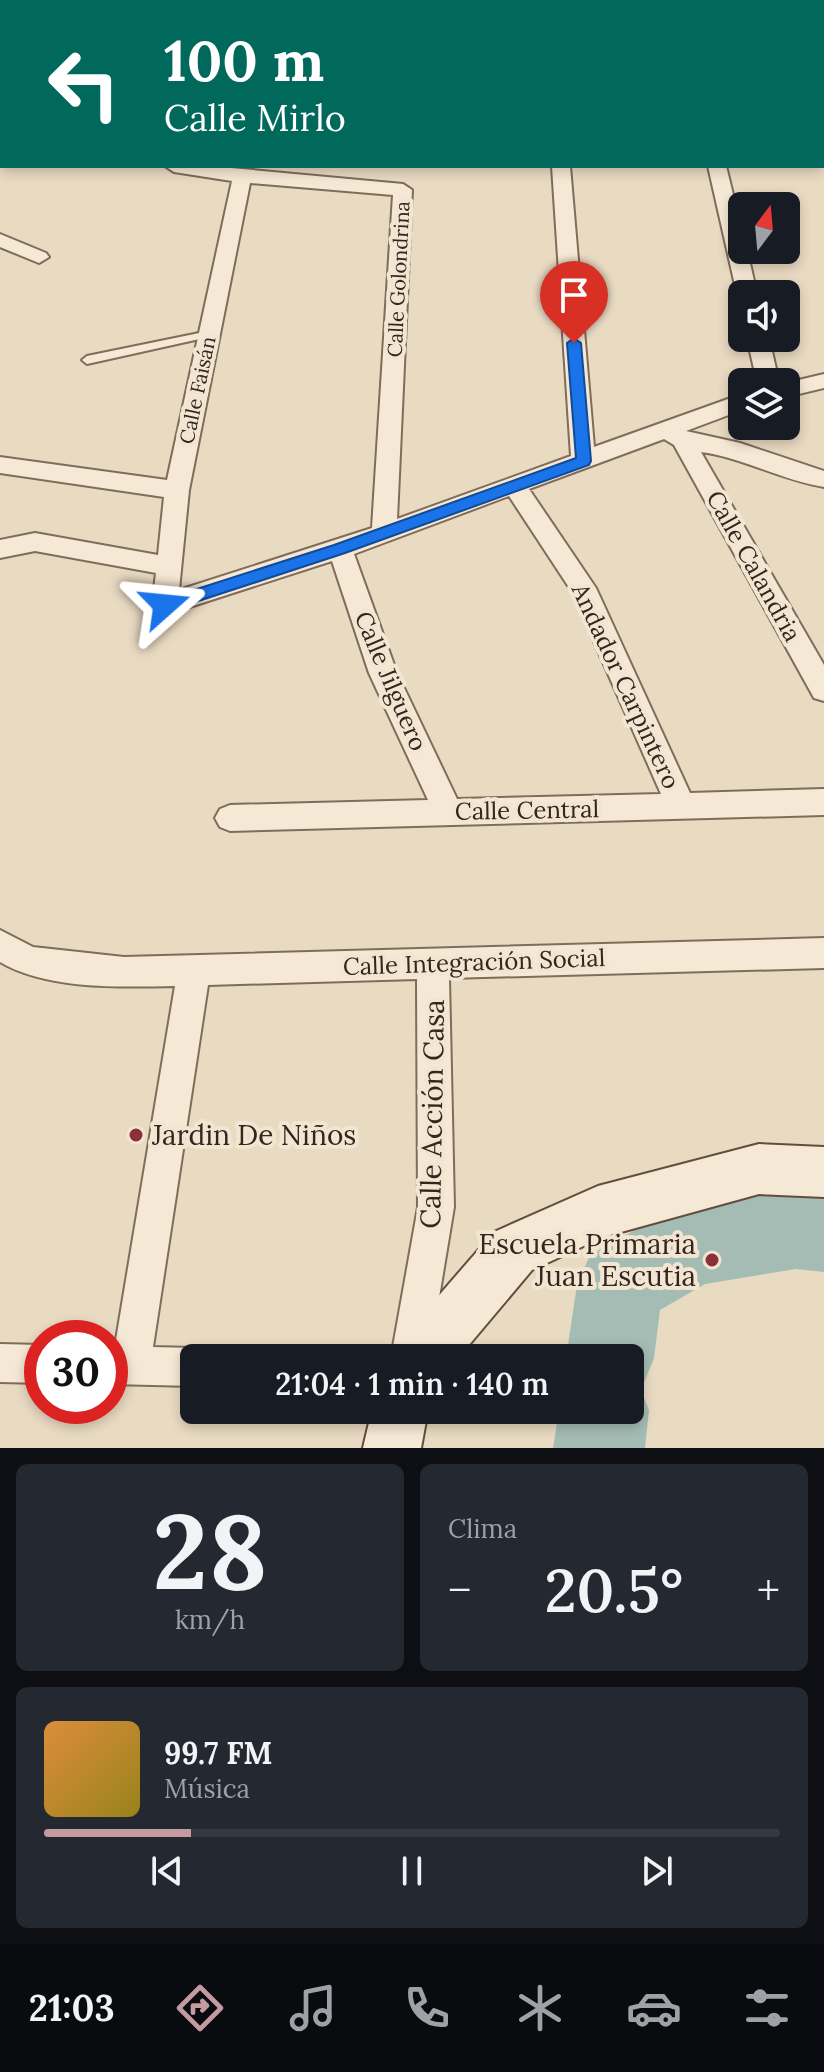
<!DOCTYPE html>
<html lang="es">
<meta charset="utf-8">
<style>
body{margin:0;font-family:Lora,serif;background:#242831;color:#f1f3f6;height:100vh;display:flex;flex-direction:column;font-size:30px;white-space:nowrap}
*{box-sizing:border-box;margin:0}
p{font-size:26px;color:#9ea1a6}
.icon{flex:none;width:44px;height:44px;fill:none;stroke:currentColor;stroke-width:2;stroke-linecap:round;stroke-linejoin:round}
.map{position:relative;height:1448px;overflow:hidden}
.drawer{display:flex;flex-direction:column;gap:16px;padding:16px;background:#0d0f14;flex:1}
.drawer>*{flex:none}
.hud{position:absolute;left:0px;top:0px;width:824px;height:168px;box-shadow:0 4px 12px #0003;background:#00695c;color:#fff;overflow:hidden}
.needle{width:52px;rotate:16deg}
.fabs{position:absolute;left:728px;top:192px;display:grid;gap:16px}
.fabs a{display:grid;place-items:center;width:72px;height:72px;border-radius:12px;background:#171b24;box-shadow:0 4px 12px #0003;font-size:40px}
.speed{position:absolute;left:24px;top:1320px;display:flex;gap:16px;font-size:40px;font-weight:700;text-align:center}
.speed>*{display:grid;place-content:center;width:104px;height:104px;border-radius:50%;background:#171b24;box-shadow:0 4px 12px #0003;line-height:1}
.speed .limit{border:12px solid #d22;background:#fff;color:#111}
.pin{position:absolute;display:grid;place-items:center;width:68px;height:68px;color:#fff;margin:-82px -34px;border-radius:50% 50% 50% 0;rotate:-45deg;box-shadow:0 0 8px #0007}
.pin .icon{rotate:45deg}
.me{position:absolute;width:88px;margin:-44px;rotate:72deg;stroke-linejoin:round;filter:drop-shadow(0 0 6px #0008)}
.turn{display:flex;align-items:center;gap:28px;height:168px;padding:0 32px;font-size:36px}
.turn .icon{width:104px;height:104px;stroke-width:2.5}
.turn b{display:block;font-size:56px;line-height:68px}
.big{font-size:60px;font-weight:600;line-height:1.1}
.drawer .widget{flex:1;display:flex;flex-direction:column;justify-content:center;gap:12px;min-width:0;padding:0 28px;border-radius:12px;background:#242831}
.drawer .dial{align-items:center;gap:0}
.dial b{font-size:104px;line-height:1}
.song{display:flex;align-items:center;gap:24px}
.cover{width:96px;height:96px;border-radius:12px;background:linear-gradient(135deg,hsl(30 70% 55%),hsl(50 70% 35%))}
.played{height:8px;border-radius:4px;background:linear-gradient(90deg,#c39ba1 20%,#363941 20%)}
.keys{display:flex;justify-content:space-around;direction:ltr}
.heat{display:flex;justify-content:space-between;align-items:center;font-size:44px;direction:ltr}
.drawer .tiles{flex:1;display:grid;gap:16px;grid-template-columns:1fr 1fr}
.widget:last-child{grid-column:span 2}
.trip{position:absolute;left:180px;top:1344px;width:464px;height:80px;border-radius:12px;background:#171b24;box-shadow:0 4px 12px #0003;font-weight:600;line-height:80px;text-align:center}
.dock{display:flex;height:128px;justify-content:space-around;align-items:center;background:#090b0e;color:#9ea1a6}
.dock .icon{width:56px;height:56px}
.dock .selected{color:#c39ba1}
.dock b{font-size:36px;color:#f1f3f6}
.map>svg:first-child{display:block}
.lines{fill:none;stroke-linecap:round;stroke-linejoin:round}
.river{fill:#a4bcb3;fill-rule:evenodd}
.lane-casing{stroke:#816c5b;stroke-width:4}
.street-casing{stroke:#816c5b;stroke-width:4}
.secondary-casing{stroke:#634d3e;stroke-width:4}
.lane{fill:#f5e8d4;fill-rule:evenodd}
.street{fill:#f5e8d4;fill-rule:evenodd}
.secondary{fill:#f5e8d4;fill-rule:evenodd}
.route{fill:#1a73e8;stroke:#114b97;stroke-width:2}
.poi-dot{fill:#8b303a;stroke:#f2e5d1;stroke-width:3}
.labels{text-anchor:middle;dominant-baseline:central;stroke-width:8;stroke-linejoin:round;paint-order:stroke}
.far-street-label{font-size:20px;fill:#33261e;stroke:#f2e5d1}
.street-label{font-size:24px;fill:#33261e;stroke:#f2e5d1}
.near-street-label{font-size:28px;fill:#33261e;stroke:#f2e5d1}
.near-poi-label{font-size:28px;fill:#33261e;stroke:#f2e5d1;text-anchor:start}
</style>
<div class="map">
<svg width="824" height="1448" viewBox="0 0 824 1448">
<rect width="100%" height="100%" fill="#e9dac2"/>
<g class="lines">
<path class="river" d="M 796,1185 L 824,1188 L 824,1272 L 796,1269 L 705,1284 L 660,1310 L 654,1358 L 641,1390 L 649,1410 L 645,1448 L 553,1448 L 559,1410 L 630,1410 L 630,1358 L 566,1358 L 577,1285 L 590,1255 L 664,1214 L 694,1202 Z"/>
<g class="lane-casing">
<path id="lane" d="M 209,331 L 213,332 L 213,336 L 87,364 L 82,360 L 87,356 Z"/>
</g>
<g class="street-casing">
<path id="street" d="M 0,48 L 2,49 L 2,59 L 0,58 Z
M 0,111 L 2,111 L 2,122 L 0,122 Z
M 165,166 L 209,166 L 403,184 L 412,190 L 397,519 L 571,456 L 552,166 L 570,166 L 594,447 L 742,394 L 742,410 L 686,431 L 740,443 L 824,471 L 824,487 C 781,480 744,458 701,452 L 824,665 L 824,701 L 814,698 L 674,445 L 664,439 L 529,489 L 596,588 L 690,793 L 824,789 L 824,815 L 230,831 L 220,827 L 215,818 L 220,809 L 230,805 L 428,800 L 369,673 L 332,561 L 165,615 L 156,612 L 152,605 L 156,573 L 35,551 L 0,558 L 0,540 L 35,533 L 158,555 L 164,497 L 0,473 L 0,457 L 167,480 L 232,181 L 174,172 ZM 250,183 L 393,195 L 372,528 L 179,590 L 189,490 ZM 509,496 L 572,592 L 661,794 L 457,799 L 397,673 L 354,554 Z
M 708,166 L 726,166 L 742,231 L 742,250 L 747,250 L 757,294 L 742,294 L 742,299 L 737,294 Z
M 0,234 L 46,253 L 49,257 L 39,263 L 0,247 Z
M 747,338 L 769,338 L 779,382 L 757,382 Z
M 824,374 L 824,388 L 786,397 L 786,383 Z
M 0,930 L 33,947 L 124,957 L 824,938 L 824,968 L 449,978 L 454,1207 L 429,1358 L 391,1358 L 418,1207 L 417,979 L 208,985 L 153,1347 L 194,1348 L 208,1353 L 210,1358 L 194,1358 L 194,1386 L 110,1384 L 110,1346 L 115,1346 L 175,986 C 121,987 47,990 0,962 Z
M 0,1344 L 42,1345 L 42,1383 L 0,1382 Z"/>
</g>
<g class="secondary-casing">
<path id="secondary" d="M 489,0 L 515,0 L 516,2 L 490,2 Z
M 822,64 L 824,64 L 824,78 L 822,78 Z
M 759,1144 L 824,1147 L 824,1197 L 759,1194 L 603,1237 L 532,1270 L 458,1358 L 394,1358 L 402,1338 L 494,1232 L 598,1186 Z
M 372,1410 L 428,1410 L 421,1448 L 363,1448 Z"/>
</g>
<use href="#lane" class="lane"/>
<use href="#street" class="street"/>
<use href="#secondary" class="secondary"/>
</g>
<path class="route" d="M 574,338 L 581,343 L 591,461 L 589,465 L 345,553 L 165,612 L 159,610 L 157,605 L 159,601 L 334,545 L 576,458 L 567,343 Z"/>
<g class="poi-dot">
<circle cx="136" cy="1135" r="8"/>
<circle cx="712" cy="1260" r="8"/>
</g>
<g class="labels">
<g class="far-street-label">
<text transform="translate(398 279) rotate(-87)">Calle Golondrina</text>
<text transform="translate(197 390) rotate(-78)">Calle Faisán</text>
</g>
<g class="street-label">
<text transform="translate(754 566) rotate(61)">Calle Calandria</text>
<text transform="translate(391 681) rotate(67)">Calle Jilguero</text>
<text transform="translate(626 686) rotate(65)">Andador Carpintero</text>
<text transform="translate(527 810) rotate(-1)">Calle Central</text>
<text transform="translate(474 962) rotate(-2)">Calle Integración Social</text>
</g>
<g class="near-street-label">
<text transform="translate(432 1114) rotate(-89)">Calle Acción Casa</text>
</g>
<g class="near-poi-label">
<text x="152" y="1135">Jardin De Niños</text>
<text x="696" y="1244" text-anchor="end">Escuela Primaria<tspan x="696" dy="32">Juan Escutia</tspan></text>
</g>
</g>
</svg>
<div class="fabs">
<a><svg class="needle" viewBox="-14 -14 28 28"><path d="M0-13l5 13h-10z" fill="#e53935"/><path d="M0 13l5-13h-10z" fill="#9ea1a6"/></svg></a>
<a><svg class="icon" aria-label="sound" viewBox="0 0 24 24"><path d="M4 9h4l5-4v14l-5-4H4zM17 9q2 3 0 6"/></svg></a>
<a><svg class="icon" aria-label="layers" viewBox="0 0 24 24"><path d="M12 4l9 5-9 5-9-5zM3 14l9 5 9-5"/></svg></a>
</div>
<div class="speed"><div class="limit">30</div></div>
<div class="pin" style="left:574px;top:343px;background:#d93025"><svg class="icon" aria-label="arrive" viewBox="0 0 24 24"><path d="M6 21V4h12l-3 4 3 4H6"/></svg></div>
<svg class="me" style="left:165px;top:605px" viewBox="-20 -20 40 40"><path d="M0-17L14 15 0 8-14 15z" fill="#1a73e8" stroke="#fff" stroke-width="4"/></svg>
<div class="trip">21:04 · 1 min · 140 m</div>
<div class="hud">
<div class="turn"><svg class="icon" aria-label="left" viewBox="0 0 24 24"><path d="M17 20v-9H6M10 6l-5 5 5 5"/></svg><div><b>100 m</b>Calle Mirlo</div></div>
</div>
</div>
<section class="drawer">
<div class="tiles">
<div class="widget dial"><b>28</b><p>km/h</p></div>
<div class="widget"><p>Clima</p>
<div class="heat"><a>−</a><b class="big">20.5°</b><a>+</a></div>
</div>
<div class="widget">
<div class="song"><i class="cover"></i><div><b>99.7 FM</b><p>Música</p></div></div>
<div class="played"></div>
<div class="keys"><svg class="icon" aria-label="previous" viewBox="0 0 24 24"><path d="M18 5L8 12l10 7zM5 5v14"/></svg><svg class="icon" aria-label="pause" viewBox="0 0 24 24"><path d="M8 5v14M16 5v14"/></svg><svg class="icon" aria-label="next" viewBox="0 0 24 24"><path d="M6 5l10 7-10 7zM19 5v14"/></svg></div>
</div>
</div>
</section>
<nav class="dock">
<b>21:03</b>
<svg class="icon selected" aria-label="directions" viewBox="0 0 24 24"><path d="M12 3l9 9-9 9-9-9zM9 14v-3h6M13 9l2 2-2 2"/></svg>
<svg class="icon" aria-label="music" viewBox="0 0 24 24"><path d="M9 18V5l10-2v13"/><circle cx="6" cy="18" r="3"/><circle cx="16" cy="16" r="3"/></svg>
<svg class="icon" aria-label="phone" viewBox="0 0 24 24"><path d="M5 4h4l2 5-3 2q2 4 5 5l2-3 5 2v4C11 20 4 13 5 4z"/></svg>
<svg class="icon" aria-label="climate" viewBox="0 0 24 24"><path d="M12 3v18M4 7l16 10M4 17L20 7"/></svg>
<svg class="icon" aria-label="car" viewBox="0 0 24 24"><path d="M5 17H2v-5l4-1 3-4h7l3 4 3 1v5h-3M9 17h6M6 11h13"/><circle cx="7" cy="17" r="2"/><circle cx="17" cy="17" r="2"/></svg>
<svg class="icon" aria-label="filters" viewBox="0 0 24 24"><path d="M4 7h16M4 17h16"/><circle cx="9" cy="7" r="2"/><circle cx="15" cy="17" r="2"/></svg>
</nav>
